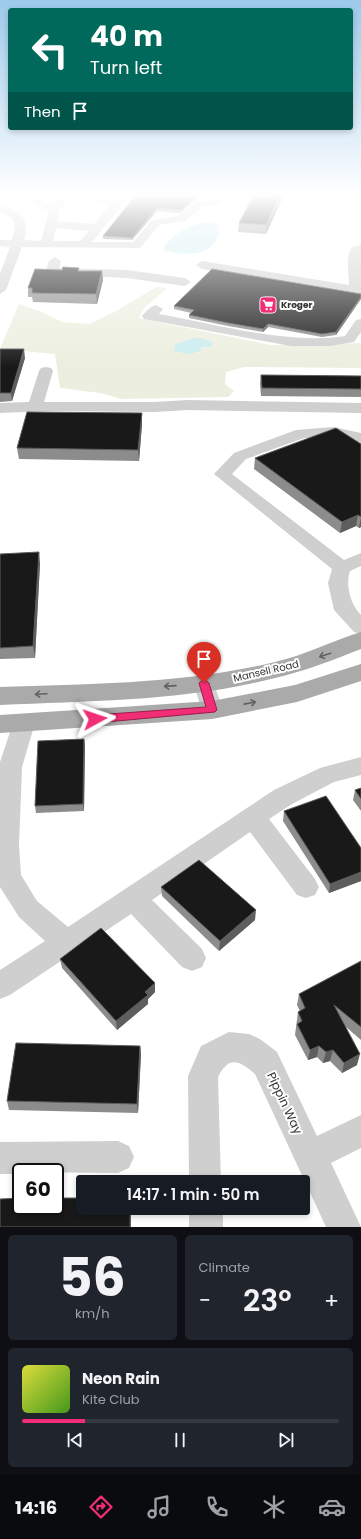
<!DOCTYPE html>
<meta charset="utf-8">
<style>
body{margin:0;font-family:Poppins,sans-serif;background:#20242c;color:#f1f3f6;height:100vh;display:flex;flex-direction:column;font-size:15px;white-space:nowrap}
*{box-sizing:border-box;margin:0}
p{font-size:13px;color:#9ea1a6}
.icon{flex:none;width:22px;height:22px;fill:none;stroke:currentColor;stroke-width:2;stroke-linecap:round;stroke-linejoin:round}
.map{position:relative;height:1227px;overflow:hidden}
.sheet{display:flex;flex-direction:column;gap:8px;padding:8px;background:#0d0f14;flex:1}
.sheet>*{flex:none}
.hud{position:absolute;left:8px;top:8px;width:345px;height:122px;border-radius:4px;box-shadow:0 2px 6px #0003;background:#00695c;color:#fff;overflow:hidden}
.speed{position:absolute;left:12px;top:1163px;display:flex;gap:8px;font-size:20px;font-weight:700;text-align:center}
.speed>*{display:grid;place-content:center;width:52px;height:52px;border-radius:50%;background:#171b24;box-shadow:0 2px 6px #0003;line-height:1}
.speed .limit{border:2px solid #111;border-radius:6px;background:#fff;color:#111}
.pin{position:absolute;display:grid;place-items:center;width:34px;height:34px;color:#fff;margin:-41px -17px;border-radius:50% 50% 50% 0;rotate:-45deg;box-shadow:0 0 4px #0007}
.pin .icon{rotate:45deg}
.me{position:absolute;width:44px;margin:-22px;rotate:85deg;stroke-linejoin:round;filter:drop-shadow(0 0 3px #0008)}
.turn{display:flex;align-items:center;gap:14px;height:84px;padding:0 16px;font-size:18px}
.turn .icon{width:52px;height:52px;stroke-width:2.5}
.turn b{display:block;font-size:28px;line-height:34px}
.then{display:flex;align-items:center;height:38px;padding:0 16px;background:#0003;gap:8px;font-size:15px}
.big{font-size:30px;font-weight:600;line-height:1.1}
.sheet .widget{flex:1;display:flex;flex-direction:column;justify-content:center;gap:6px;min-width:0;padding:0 14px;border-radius:6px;background:#20242c}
.sheet .dial{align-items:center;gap:0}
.dial b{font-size:52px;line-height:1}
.song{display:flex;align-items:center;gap:12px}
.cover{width:48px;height:48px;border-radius:6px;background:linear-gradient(135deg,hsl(60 70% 55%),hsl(100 70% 35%))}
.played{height:4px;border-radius:2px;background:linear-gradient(90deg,#f02d75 20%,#363941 20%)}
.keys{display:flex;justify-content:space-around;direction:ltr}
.heat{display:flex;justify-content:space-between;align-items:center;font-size:22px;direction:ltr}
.sheet .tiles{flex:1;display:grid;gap:8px;grid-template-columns:1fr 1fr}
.widget:last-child{grid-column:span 2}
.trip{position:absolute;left:76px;top:1175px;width:234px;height:40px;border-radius:4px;background:#171b24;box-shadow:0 2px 6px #0003;font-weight:600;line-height:40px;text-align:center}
.menu{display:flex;height:64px;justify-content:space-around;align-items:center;background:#090b0e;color:#9ea1a6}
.menu .icon{width:28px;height:28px}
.menu .selected{color:#f02d75}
.menu b{font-size:18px;color:#f1f3f6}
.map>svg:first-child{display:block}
.green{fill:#ecefdf}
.water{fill:#cbecef}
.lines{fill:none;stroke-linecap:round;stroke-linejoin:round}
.minor{fill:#cfcfcf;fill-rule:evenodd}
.major{fill:#aaa;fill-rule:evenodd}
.wall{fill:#8c8c8c}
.shaded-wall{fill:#5e5e5e}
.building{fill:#191919;stroke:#5e5e5e}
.oneway{stroke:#626262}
.route{fill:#f02d75;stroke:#9c1d4c}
.labels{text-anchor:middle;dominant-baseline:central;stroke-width:4;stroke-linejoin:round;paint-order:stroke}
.far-poi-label{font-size:9px;font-weight:bold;fill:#323232;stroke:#fff;text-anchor:start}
.street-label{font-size:10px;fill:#323232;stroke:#fff}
.near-street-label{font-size:12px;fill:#323232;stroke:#fff}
</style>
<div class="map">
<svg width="361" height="1227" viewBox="0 0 361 1227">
<rect width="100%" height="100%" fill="#fff"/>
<path class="green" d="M 156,287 L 167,288 L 144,308 L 139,318 L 271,345 L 361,343 L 361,368 L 244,367 L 226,372 L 225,384 L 234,391 L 228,397 L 121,399 L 100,393 L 60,388 L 55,354 L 0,349 L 19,304 L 42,312 L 62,322 L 89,324 L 118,310 Z"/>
<path class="water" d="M 210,222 L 215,223 L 219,227 C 219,257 187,256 165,251 L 164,248 C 171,233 194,223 210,222 Z
M 194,338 L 201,338 L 213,342 L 212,345 L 209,347 L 202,347 L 200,349 L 201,351 L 189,354 L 174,351 L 176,344 Z"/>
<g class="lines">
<path class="minor" d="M 16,195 L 30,195 L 52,205 L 61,195 L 117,198 L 119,195 L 130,195 L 92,242 L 133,242 L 152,220 L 178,216 L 196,202 L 212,199 L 215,195 L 225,195 L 220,204 L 203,207 L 185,221 L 159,225 L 140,248 L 22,247 L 6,290 L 0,294 L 0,274 L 10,247 L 0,246 L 0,240 L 12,240 L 15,227 L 13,219 L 0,212 L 0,206 C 21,211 30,217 24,240 L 41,241 L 49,211 ZM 69,199 L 112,203 L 94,224 L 57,221 L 60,209 ZM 56,228 L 89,231 L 80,241 L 53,241 Z
M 361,245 L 361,295 L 202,269 L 196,265 L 202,261 L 349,285 C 349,273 345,257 352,247 Z
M 55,257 L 61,261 L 59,268 L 127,270 L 185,278 L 191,282 L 185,286 L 127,278 L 48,274 L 46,271 L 49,261 Z
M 156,305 L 163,309 L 159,314 C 216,324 287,345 345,336 L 356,320 L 361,319 L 361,332 L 354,342 L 330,346 L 291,346 L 144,319 L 142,316 C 146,311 150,307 156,305 Z
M 46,367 L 51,368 L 53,371 L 44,402 L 154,402 L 188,400 L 361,403 L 361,413 L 188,410 L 154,412 L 51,411 L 0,413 L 0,403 L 29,402 L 39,371 L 41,368 Z
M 333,427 L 361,433 L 361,443 L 333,437 L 304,438 L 246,459 L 232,474 L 344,560 L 361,553 L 361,566 L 350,571 C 345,586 351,605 361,615 L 361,634 L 354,632 L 334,610 L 328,583 L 332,569 L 214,474 L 234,453 L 296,430 Z
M 204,675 L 212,678 L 223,710 L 220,716 L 212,718 L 204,716 L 193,683 L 196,678 Z
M 24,715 L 32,717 L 35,723 L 22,767 L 19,846 L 21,875 L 37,901 L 68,927 L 274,790 L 320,768 L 361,757 L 361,775 L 334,782 L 292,804 L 269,819 L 315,879 L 319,887 L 315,895 L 306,898 L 297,895 L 250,832 L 152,900 L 202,949 L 206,958 L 202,967 L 192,971 L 182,967 L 131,914 L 10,995 L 0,999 L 0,970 L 45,941 L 19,917 L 0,887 L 0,762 L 13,723 L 16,717 Z
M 229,1032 L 249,1034 L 260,1039 L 277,1052 L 317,1136 L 361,1115 L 361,1148 L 331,1163 L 361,1227 L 326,1227 L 255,1074 C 240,1061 229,1055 218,1077 L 221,1182 L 189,1182 L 188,1076 L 201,1046 Z
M 118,1141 L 129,1146 L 134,1157 L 129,1168 L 118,1173 L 21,1172 L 21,1174 L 0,1174 L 0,1142 Z
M 189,1208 L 223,1208 L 223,1227 L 189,1227 Z"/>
<path class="major" d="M 361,632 L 361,649 C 333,660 305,671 275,678 C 185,701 92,701 0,705 L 0,687 C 91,684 186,684 275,662 C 305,655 332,641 361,632 Z
M 361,664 L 361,681 L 297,702 L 212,719 L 0,733 L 0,715 L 212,701 L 295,685 Z"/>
</g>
<path class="wall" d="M 37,195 L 59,195 L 57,197 Z
M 136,195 L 204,195 L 201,199 L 196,199 L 180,213 L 157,211 L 132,240 L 103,239 L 103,236 Z
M 254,195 L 284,195 L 266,234 L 238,232 L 239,223 Z
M 79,271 L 102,271 L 103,280 L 97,304 L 33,302 L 32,297 L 28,297 L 28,288 Z
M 361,294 L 361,299 L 336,335 L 322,337 L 268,327 L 263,332 L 228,326 L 189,318 L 189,315 L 191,313 L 174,309 L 174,306 Z
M 0,349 L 25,358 L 12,401 L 0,402 Z
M 261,375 L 361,376 L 361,397 L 261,396 L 260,383 Z
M 142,413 L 142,424 L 139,461 L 19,459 L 17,448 Z
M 361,444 L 361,527 L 359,528 L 356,526 L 340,533 L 254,469 L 255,458 Z
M 0,554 L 40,563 L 35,658 L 0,659 Z
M 84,739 L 85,745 L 84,811 L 36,813 L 35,806 Z
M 361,788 L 361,811 L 353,800 L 355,790 Z
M 284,811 L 361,848 L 361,881 L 329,893 L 283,821 Z
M 161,887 L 255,920 L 219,951 L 162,896 Z
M 60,959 L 155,983 L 155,992 L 148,999 L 148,1004 L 117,1030 L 62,968 Z
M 361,961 L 361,1040 L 346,1027 L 357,1065 L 342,1073 L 330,1061 L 323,1063 L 317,1057 L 308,1060 L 295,1035 L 298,1012 L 300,1011 L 297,1005 L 299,994 Z
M 140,1046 L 141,1054 L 138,1113 L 9,1110 L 7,1101 Z"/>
<path class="shaded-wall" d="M 280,195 L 284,195 L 266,234 L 266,225 Z
M 196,196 L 196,199 L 180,213 L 180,210 Z
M 157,208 L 157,211 L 132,240 L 132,238 Z
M 102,271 L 103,280 L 97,304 L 96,294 Z
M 361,297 L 361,299 L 336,335 L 336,332 Z
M 268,324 L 268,327 L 263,332 L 263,329 Z
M 24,349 L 25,358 L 12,401 L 11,393 Z
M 142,413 L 142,424 L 139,461 L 138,450 Z
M 358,515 L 356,526 L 340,533 L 342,522 Z
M 361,517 L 361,527 L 359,528 Z
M 39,552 L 40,563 L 35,658 L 33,646 Z
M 84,739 L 85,745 L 84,811 L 83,804 Z
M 361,872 L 361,881 L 329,893 L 330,884 Z
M 256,910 L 255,920 L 219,951 L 220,941 Z
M 155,983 L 155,992 L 148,999 L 148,1004 L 117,1030 L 116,1021 L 145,992 Z
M 140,1046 L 141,1054 L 138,1113 L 137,1104 Z
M 319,1046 L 317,1057 L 308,1060 L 310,1050 Z
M 333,1050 L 330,1061 L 323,1063 L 326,1052 Z
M 360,1054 L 357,1065 L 342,1073 L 344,1063 Z
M 130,1208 L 131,1208 L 131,1227 L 130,1227 Z"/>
<path class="building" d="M 136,195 L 202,195 L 201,197 L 196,196 L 180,210 L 157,208 L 132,238 L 103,236 Z
M 254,195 L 280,195 L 266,225 L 239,223 Z
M 63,267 L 79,268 L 78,271 L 102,271 L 96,294 L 32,293 L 32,288 L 28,288 L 35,269 L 62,270 Z
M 212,269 L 361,294 L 361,297 L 336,332 L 322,334 L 268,324 L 263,329 L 228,323 L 189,315 L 194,310 L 174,306 Z
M 0,349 L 24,349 L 11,393 L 0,393 Z
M 261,375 L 361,376 L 361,389 L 262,388 Z
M 27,412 L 142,413 L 138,450 L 17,448 Z
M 336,428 L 361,444 L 361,517 L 358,515 L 342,522 L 255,458 Z
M 39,552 L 33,646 L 0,648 L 0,554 Z
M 84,739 L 83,804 L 35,806 L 38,741 Z
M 361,788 L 361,799 L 355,790 Z
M 326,796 L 361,848 L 361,872 L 330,884 L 284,811 Z
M 199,860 L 256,910 L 220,941 L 161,887 Z
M 101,928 L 155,983 L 145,992 L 148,995 L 116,1021 L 60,959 Z
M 361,961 L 361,1027 L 334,1005 L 360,1054 L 344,1063 L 333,1050 L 326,1052 L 319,1046 L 310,1050 L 297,1024 L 302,1021 L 298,1012 L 305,1008 L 299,994 Z
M 16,1043 L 140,1046 L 137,1104 L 7,1101 Z
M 21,1198 L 21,1206 L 55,1206 L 55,1198 L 83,1198 L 83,1208 L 130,1208 L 130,1227 L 0,1227 L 0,1199 Z"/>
<defs><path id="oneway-shaft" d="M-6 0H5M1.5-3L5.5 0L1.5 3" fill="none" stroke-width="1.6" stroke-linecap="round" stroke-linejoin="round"/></defs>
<g class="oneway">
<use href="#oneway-shaft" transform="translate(325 655) rotate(162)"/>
<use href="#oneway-shaft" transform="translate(170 686) rotate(176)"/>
<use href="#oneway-shaft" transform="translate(41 694) rotate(177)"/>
<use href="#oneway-shaft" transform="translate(250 703) rotate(-11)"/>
</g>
<linearGradient id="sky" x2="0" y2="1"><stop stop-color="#9ccaeb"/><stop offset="0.53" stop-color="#fff"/><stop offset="1" stop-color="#fff" stop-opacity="0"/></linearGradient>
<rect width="361" height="367" fill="url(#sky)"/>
<path class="route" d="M 204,679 L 209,683 L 217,710 L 215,712 L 95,723 L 90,719 L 95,715 L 206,707 L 199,683 Z"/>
<defs>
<g id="supermarket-square" transform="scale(0.9)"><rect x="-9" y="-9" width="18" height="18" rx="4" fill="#f02d75" stroke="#fff"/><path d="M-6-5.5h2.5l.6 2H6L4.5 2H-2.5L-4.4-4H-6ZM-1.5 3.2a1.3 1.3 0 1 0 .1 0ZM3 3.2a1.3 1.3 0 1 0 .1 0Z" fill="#fff"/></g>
</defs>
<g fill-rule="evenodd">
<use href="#supermarket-square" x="268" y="305"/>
</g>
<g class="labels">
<g class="far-poi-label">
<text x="281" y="305">Kroger</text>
</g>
<g class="street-label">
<text transform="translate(266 671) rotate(-13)">Mansell Road</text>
</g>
<g class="near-street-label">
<text transform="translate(285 1103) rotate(65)">Pippin Way</text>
</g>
</g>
</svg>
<div class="speed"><div class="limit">60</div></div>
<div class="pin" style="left:204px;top:683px;background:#d93025"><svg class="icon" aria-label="arrive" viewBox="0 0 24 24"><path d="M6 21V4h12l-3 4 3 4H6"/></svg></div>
<svg class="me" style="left:95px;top:719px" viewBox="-20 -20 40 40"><path d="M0-17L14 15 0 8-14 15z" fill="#f02d75" stroke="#fff" stroke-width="4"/></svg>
<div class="trip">14:17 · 1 min · 50 m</div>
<div class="hud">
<div class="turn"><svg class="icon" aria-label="left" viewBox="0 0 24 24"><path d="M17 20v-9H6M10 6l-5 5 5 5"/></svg><div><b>40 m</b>Turn left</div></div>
<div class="then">Then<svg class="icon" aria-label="arrive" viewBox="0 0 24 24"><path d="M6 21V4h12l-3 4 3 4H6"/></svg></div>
</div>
</div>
<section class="sheet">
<div class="tiles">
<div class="widget dial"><b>56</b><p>km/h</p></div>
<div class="widget"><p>Climate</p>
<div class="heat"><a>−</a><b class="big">23°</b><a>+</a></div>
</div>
<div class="widget">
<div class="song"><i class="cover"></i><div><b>Neon Rain</b><p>Kite Club</p></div></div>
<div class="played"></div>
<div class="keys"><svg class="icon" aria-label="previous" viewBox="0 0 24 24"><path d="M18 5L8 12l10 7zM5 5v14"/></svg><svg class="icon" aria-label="pause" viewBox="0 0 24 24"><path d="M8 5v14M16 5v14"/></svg><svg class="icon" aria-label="next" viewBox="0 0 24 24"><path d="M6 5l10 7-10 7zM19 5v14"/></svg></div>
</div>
</div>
</section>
<nav class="menu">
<b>14:16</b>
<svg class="icon selected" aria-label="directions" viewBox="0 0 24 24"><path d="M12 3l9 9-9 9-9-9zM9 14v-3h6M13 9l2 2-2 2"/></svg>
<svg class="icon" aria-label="music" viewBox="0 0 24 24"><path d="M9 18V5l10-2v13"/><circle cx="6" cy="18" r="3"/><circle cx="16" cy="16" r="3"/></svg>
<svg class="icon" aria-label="phone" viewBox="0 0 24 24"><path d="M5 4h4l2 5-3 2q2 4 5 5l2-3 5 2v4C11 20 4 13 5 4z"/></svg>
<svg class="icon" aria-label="climate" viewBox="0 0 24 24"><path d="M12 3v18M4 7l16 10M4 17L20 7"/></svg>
<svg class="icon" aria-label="car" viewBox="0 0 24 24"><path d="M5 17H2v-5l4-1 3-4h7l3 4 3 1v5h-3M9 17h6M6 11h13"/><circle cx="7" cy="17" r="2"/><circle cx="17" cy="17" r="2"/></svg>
</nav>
